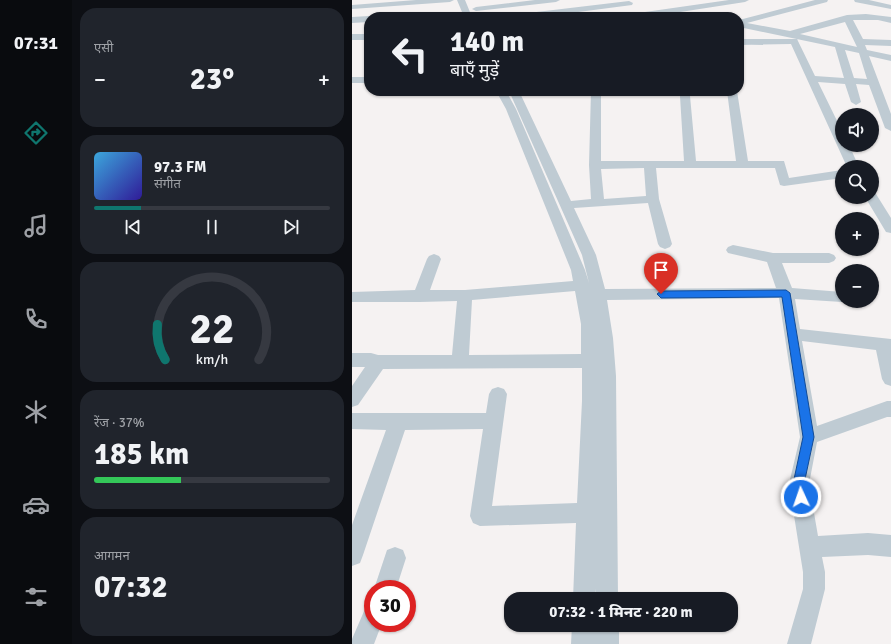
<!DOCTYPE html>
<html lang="hi">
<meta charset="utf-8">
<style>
body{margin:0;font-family:Signika,"Noto Sans Devanagari",sans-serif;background:#20242c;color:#f1f3f6;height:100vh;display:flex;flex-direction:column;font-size:15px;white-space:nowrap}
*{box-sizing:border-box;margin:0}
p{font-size:13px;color:#9ea1a6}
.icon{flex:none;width:22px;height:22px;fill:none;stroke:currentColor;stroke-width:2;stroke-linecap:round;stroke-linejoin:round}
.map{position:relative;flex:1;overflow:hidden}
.panel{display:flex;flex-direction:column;gap:8px;padding:8px;background:#0d0f14;width:280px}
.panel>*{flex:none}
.guide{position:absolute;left:12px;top:12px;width:380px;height:84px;border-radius:16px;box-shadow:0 1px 3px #0004;background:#171b24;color:#f1f3f6;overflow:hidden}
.buttons{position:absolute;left:483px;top:108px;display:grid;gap:8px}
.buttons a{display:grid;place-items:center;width:44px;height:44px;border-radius:50%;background:#171b24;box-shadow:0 1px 3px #0004;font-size:20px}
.speed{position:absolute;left:12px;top:580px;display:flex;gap:8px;font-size:20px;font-weight:700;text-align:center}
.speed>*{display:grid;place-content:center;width:52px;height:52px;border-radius:50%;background:#171b24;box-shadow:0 1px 3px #0004;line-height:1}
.speed .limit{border:6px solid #d22;background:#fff;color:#111}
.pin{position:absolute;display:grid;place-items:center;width:34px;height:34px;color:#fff;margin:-41px -17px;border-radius:50% 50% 50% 0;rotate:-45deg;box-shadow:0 0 4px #0007}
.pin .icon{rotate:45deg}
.me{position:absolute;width:44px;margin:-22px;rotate:357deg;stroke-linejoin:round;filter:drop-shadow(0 0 3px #0008)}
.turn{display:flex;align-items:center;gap:14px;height:84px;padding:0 20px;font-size:18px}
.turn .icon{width:52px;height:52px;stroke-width:2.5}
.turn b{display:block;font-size:28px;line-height:34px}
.big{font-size:30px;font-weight:800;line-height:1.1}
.panel .card{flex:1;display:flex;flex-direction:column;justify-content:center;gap:6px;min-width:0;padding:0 14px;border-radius:16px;background:#20242c}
.panel .dial{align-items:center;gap:0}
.dial svg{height:104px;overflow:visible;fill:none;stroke:#363941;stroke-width:7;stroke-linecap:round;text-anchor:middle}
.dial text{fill:#f1f3f6;stroke:none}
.song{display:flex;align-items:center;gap:12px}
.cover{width:48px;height:48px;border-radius:6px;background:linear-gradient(135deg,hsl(200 70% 55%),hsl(250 70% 35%))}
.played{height:4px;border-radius:2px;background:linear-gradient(90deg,#0f766e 20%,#363941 20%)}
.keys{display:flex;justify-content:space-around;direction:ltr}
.heat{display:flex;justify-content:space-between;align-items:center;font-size:22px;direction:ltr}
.charge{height:6px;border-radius:3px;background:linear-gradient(90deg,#34c759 37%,#363941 0)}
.trip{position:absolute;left:152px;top:592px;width:234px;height:40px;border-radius:16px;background:#171b24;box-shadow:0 1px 3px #0004;font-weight:800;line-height:40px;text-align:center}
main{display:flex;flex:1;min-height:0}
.tabs{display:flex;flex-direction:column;width:72px;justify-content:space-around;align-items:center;background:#090b0e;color:#9ea1a6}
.tabs .icon{width:28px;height:28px}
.tabs .on{color:#0f766e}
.tabs b{font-size:18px;color:#f1f3f6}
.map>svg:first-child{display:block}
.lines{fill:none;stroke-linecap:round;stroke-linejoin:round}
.minor{fill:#bfcbd3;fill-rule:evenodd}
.route{fill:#1a73e8;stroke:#114b97}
</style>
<main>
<nav class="tabs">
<b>07:31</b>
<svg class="icon on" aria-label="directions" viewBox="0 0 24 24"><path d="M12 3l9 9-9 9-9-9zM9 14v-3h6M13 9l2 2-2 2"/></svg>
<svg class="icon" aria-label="music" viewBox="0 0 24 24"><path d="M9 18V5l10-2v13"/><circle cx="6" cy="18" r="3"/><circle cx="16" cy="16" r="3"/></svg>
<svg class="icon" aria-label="phone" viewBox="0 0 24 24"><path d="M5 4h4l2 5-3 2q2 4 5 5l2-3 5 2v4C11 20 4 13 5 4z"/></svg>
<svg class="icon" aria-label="climate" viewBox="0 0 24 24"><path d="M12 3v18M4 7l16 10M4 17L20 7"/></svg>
<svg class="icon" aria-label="car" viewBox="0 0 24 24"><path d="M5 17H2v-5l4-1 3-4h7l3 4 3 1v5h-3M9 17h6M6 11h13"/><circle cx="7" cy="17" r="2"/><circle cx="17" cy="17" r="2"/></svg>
<svg class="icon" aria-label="filters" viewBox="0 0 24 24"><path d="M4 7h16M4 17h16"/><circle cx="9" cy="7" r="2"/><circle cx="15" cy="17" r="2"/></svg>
</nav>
<section class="panel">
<div class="card"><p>एसी</p>
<div class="heat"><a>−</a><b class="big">23°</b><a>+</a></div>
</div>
<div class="card">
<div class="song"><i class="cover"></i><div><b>97.3 FM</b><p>संगीत</p></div></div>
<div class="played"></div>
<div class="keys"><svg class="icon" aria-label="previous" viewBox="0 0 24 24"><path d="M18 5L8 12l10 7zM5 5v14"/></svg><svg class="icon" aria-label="pause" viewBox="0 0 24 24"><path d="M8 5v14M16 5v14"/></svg><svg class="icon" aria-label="next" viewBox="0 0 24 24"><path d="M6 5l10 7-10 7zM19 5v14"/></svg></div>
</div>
<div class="card dial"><svg viewBox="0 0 100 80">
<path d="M14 69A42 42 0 1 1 86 69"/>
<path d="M14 69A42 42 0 0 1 8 42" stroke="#0f766e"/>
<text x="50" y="56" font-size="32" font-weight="700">22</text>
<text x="50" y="72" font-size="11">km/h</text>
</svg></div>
<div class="card"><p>रेंज · 37%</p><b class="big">185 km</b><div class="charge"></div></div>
<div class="card"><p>आगमन</p><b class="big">07:32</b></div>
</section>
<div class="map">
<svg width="539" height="644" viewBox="0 0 539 644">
<rect width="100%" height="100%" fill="#f5f2f2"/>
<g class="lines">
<path class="minor" d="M 64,0 L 102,0 L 98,2 L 0,9 L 0,5 Z
M 105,0 L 113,0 L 120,17 L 40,17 L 44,14 L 110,12 Z
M 183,0 L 208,0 L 204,2 L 124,11 L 120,9 L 124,7 Z
M 377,0 L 397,0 L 393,2 L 296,17 L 275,17 L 279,14 Z
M 463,0 L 476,0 L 475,2 L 395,23 L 438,31 L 495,15 L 514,14 L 539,17 L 539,23 L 526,20 L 501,20 L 511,39 L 539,40 L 539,46 L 513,45 L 515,50 L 539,55 L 539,61 L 517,56 L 539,114 L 539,131 L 533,128 L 517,85 L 504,84 L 509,102 L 504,105 L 499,102 L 493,84 L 466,82 L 490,131 L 490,145 L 497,145 L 507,167 L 495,167 L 439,44 L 387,45 L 387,39 L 445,39 L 463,76 L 492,78 L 483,47 L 387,27 L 387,20 ZM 493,22 L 505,47 L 448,34 ZM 493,50 L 507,53 L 515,79 L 502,78 Z
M 502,0 L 517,0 L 539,5 L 539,9 L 503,2 Z
M 277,1 L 281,3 L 280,5 L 188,17 L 172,16 L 176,13 Z
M 17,16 L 19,17 L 17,17 L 17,22 L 0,23 L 0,17 Z
M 0,34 L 17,34 L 17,40 L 0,40 Z
M 0,77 L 17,77 L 17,83 L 0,83 Z
M 144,91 L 154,91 L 164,109 L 233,270 L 237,283 L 230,255 L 157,91 L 167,91 L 219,201 L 239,199 L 237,165 L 239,91 L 249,91 L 249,161 L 332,161 L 328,96 L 333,93 L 338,96 L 344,161 L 384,161 L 375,91 L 385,91 L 396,161 L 432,161 L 437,178 L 490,170 L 490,178 L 432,186 L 428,185 L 423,168 L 304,168 L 307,199 L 320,244 L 318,247 L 313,249 L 308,247 L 306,244 L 296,203 L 222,208 L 244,255 L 253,289 L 424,288 L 415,262 L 376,253 L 374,250 L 376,247 L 381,245 L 421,253 L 477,253 L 482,255 L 484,258 L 482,261 L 477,263 L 430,263 L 440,288 L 490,292 L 490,301 L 495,301 L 490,302 L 443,299 L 448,329 L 539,339 L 539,386 L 533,384 L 530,379 L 524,350 L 450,341 L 465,426 L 535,401 L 539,401 L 539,417 L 535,417 L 465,442 L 457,484 L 466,536 L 516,533 L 539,535 L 539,557 L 516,555 L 470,557 L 473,572 L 473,589 L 459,644 L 435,644 L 451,589 L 451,572 L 437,484 L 448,437 L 427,298 L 255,300 L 261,338 L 264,376 L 266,599 L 244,599 L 244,589 L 243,599 L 221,599 L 224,523 L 128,526 L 121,523 L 118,516 L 131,429 L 53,430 L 11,555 L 8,563 L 0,566 L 0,525 L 34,430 L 0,429 L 0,413 L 134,413 L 137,394 L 140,389 L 146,387 L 152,389 L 155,394 L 140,506 L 225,503 L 230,401 L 230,368 L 31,369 L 6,405 L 0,407 L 0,386 L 13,367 L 0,367 L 0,353 L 19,353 L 26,355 L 100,355 L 105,301 L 68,302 L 0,302 L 0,292 L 63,290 L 75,259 L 77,256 L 82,254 L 87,256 L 89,259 L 78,290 L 113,290 L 221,281 L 219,270 L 154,109 ZM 292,168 L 294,196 L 252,199 L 249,169 ZM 223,291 L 229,324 L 229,354 L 117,355 L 120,300 Z
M 520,193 L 524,194 L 539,218 L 539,233 L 534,232 L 513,197 L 520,197 Z
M 43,547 L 51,550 L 54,558 L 44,589 L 22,589 L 35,550 Z
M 21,605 L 21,623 L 30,623 L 22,644 L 0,644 L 0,639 L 13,609 Z
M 220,625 L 267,625 L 267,644 L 219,644 Z"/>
</g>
<path class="route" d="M 434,290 L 438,293 L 462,437 L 452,484 L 455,497 L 453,501 L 449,502 L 445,501 L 441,484 L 451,437 L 430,297 L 309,298 L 305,294 L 309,291 Z"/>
</svg>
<div class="buttons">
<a><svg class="icon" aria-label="sound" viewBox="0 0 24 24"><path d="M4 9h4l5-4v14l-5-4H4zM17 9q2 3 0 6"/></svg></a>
<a><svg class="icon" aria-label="search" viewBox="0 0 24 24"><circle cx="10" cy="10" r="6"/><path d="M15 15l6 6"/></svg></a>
<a>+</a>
<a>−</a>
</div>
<div class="speed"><div class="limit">30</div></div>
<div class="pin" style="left:309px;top:294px;background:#d93025"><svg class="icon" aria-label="arrive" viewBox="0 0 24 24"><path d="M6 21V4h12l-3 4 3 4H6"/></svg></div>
<svg class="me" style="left:449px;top:497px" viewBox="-20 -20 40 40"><circle r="17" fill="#1a73e8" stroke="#fff" stroke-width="3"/><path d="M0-11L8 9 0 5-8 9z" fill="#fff"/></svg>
<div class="trip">07:32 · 1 मिनट · 220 m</div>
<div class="guide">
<div class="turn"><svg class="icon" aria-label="left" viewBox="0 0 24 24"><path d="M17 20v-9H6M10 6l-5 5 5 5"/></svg><div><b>140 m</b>बाएँ मुड़ें</div></div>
</div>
</div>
</main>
